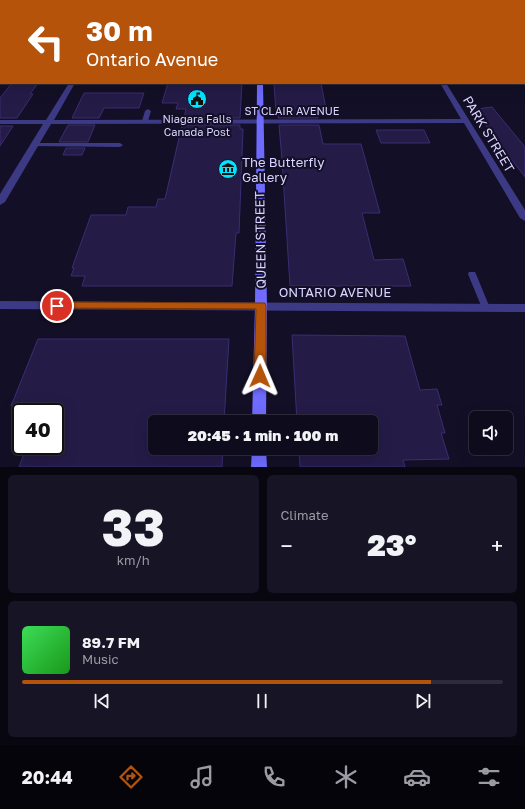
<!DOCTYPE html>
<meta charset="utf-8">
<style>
body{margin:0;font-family:"Golos Text",sans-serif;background:#171425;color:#f1f3f6;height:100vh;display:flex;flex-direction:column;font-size:15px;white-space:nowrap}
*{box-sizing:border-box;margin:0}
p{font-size:13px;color:#9b9ba3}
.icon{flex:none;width:22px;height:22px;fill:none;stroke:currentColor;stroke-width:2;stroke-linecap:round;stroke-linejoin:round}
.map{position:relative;height:467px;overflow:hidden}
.details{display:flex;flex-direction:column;gap:8px;padding:8px;background:#08060f;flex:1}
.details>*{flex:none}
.hud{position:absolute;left:0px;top:0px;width:525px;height:84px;box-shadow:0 4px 16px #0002,0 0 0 1px #2e2b3b;background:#b45309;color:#fff;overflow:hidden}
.tools{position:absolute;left:469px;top:411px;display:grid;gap:8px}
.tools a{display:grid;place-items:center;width:44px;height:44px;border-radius:6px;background:#0e0b1c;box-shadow:0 4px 16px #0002,0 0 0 1px #2e2b3b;font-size:20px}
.speed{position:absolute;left:12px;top:403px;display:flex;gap:8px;font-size:20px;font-weight:700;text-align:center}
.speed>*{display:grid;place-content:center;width:52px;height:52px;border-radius:50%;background:#0e0b1c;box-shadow:0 4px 16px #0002,0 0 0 1px #2e2b3b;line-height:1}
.speed .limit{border:2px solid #111;border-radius:6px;background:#fff;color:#111}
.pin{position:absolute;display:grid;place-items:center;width:34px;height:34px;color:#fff;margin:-17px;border:2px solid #fff;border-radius:50%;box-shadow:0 1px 4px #0007}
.me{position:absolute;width:44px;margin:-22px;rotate:1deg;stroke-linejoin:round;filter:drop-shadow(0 0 3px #0008)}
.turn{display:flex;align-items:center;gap:14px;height:84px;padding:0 20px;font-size:18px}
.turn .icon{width:52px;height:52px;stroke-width:2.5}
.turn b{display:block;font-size:28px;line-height:34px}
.big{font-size:30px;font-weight:800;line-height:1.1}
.details .tile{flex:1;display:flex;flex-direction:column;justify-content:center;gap:6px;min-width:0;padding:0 14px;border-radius:6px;background:#171425}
.details .dial{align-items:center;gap:0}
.dial b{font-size:52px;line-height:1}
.song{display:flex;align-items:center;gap:12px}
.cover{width:48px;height:48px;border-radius:6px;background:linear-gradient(135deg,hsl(130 70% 55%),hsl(120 70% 35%))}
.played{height:4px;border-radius:2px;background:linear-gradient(90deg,#b45309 85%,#2e2b3b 85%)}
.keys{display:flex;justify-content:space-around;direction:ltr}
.heat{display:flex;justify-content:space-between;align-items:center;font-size:22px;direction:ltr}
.details .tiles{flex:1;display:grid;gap:8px;grid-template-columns:1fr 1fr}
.tile:last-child{grid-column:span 2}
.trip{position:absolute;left:148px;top:415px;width:230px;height:40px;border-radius:6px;background:#0e0b1c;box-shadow:0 4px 16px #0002,0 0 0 1px #2e2b3b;font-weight:800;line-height:40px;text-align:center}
.dock{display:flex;height:64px;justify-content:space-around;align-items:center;background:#06040b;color:#9b9ba3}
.dock .icon{width:28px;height:28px}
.dock .active{color:#b45309}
.dock b{font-size:18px;color:#f1f3f6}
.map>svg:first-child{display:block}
.building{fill:#241b47;stroke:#3b2d73}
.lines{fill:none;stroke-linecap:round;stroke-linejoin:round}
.lane{fill:#3d3a85;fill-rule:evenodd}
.street{fill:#3d3a85;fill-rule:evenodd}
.secondary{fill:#6f6bff;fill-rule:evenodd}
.route{fill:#b45309;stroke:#753606}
.labels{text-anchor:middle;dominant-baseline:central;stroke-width:4;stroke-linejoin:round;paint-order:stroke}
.far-street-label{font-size:11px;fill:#d9d4ff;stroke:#130f26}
.far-poi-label{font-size:11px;fill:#d9d4ff;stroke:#130f26}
.street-label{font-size:13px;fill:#d9d4ff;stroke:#130f26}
.poi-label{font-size:13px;fill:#d9d4ff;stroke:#130f26;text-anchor:start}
</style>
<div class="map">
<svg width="525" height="467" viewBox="0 0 525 467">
<rect width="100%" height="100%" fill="#130f26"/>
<path class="building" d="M 12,83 L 38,83 L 30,94 L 33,94 L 17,118 L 0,118 L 0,98 Z
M 168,83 L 242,83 L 240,118 L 184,118 L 186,109 L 176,109 L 178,103 L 162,103 Z
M 274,83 L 321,83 L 327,114 L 317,114 L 318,118 L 278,118 L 278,114 L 276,114 Z
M 84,93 L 144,93 L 139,108 L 104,108 L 99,118 L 72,118 Z
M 492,107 L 525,147 L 525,177 L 498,142 L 480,117 L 483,117 L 476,109 Z
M 68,125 L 95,125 L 88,142 L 59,142 Z
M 182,125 L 240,125 L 240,129 L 243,129 L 239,233 L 236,233 L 232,286 L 82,286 L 85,276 L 71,276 L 74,268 L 72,268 L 91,215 L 126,215 L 128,207 L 156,207 L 158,199 L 165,199 Z
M 279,125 L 319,125 L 323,144 L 361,144 L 380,213 L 362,213 L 374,260 L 403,259 L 411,286 L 290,286 L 282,160 Z
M 0,126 L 13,126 L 0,146 Z
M 376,130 L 424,130 L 430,143 L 381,143 Z
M 66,148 L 85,148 L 82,155 L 63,155 Z
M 292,335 L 405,336 L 420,390 L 437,389 L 442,405 L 437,405 L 445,433 L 441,433 L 449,459 L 403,460 L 405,467 L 300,467 L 299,448 L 371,448 L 371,422 L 297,422 Z
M 38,339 L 229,339 L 224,422 L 155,422 L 155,448 L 223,448 L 222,467 L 19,467 L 27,446 L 55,446 L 55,412 L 38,412 L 41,406 L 11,406 Z"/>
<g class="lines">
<path class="lane" d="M 467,0 L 471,0 L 472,1 L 468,1 Z
M 148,109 L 151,111 L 148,121 L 147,122 L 143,122 L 142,121 L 145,111 Z
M 35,143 L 120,143 L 123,145 L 120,147 L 33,146 L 32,145 Z
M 469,272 L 475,272 L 476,274 L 490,308 L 489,310 L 483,310 L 482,308 L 468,274 Z"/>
<path class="street" d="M 120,0 L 124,0 L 124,1 L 120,1 Z
M 394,0 L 398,0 L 398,1 L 394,1 Z
M 524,28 L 525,28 L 525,32 L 524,32 Z
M 0,30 L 1,30 L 1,34 L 0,34 Z
M 69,83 L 75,83 L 54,120 L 461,119 L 440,83 L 446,83 L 525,210 L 525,221 L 520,218 L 464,123 L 51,124 L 5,202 L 0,205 L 0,194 L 43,124 L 0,124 L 0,120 L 46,120 Z
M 0,301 L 525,304 L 525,312 L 0,309 Z"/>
<path class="secondary" d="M 258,0 L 262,0 L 262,1 L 258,1 Z
M 257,83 L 263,83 L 267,306 L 266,422 L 252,422 L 255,306 Z
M 252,448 L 266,448 L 267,467 L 251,467 Z"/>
</g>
<path class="route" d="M 57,302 L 265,303 L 266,306 L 266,376 L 264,379 L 260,380 L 256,379 L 254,376 L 256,309 L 53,308 L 52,306 L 53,303 Z"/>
<defs>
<g id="civic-disc" transform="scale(1)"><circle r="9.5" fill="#00e5ff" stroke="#130f26"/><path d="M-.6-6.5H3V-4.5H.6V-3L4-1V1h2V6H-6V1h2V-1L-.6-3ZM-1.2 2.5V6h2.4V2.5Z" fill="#111"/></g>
<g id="museum-disc" transform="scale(1)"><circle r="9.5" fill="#00e5ff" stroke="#130f26"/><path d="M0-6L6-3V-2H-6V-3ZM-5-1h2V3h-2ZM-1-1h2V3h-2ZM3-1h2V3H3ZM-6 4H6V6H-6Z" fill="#111"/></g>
</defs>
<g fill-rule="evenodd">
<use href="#civic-disc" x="197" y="99"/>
<use href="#museum-disc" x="228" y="169"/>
</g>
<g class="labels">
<g class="far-street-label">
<text x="292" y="110">ST CLAIR AVENUE</text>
</g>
<g class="far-poi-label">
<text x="197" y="118">Niagara Falls<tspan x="197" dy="13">Canada Post</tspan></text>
</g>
<g class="street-label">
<text transform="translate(489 134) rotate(59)">PARK STREET</text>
<text transform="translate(260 240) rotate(-91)">QUEEN STREET</text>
<text x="335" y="292">ONTARIO AVENUE</text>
</g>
<g class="poi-label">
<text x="242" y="162">The Butterfly<tspan x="242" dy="15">Gallery</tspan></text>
</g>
</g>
</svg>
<div class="tools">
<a><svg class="icon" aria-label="sound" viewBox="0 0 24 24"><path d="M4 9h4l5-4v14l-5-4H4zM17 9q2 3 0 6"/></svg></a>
</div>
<div class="speed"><div class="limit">40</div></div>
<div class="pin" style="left:57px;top:306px;background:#d93025"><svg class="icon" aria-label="arrive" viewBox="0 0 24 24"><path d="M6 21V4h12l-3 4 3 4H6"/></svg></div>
<svg class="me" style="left:260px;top:376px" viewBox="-20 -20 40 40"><path d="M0-17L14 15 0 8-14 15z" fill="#b45309" stroke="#fff" stroke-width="4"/></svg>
<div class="trip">20:45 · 1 min · 100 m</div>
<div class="hud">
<div class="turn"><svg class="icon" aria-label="left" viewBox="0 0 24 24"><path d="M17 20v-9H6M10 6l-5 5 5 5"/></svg><div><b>30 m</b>Ontario Avenue</div></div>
</div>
</div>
<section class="details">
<div class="tiles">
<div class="tile dial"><b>33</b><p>km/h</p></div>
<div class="tile"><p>Climate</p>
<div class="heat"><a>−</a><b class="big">23°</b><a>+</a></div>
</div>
<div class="tile">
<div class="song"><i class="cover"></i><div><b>89.7 FM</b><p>Music</p></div></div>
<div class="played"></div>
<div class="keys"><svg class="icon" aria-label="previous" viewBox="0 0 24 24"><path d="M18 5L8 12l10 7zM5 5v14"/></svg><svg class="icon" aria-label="pause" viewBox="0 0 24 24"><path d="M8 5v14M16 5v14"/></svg><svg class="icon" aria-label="next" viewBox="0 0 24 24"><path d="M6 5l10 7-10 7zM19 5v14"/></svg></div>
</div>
</div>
</section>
<nav class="dock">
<b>20:44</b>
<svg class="icon active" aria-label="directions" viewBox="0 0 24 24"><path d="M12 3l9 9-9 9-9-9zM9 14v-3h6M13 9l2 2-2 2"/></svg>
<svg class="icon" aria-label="music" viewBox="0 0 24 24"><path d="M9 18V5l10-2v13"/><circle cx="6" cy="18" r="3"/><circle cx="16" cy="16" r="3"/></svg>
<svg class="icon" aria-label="phone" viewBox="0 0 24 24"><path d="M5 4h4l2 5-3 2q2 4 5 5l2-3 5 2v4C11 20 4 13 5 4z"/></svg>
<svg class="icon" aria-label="climate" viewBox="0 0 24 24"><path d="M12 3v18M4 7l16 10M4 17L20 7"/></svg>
<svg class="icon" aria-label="car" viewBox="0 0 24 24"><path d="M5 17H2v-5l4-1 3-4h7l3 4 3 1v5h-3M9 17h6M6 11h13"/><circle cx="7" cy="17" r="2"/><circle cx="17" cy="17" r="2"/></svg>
<svg class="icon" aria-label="filters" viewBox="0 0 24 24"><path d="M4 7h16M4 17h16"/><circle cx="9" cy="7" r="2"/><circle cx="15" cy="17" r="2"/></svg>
</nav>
